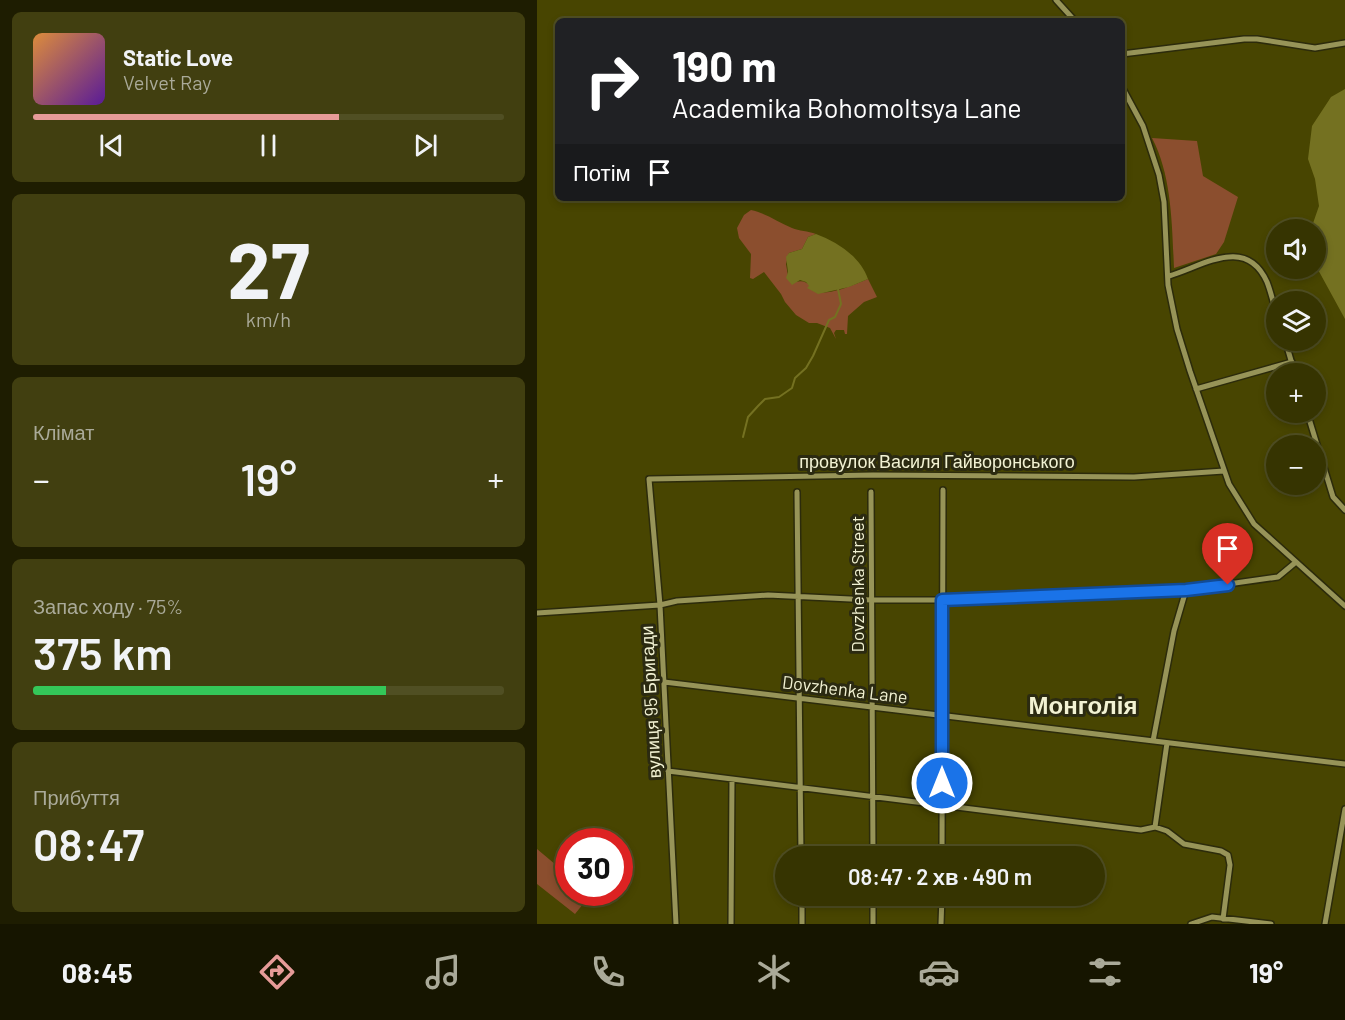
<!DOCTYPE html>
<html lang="uk">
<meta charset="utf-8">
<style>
body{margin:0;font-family:Barlow,sans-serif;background:#413f10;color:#f1f3f6;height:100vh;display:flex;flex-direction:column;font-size:22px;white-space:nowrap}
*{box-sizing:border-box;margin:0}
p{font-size:20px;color:#aa9}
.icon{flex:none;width:33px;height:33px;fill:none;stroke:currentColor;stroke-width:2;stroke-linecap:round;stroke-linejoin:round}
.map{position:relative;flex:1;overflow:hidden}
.panel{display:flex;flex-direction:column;gap:12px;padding:12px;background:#1e1d01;width:537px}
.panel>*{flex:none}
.guide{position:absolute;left:18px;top:18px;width:570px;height:183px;border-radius:9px;box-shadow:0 3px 9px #0003,0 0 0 2px #504f23;background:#202124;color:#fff;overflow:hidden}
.fabs{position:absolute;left:729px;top:219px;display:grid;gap:12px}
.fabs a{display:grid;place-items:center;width:60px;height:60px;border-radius:50%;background:#363401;box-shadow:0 3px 9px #0003,0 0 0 2px #504f23;font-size:30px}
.speed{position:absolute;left:18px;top:828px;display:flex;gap:12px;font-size:30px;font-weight:700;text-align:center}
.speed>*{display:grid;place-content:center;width:78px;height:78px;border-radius:50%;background:#363401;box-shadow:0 3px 9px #0003,0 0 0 2px #504f23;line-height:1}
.speed .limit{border:9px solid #d22;background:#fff;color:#111}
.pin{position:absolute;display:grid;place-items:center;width:51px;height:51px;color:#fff;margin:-62px -26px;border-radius:50% 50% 50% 0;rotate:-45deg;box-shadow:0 0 6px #0007}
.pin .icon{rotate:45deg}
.me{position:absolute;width:66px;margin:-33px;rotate:0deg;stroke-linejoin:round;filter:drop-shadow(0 0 4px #0008)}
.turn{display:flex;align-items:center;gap:21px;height:126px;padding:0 18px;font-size:27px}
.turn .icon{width:78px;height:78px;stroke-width:2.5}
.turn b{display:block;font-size:42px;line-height:51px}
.then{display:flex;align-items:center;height:57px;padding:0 18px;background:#0003;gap:12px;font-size:22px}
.big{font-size:45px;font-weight:600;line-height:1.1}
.panel .card{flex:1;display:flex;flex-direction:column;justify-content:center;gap:9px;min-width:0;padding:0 21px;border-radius:9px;background:#413f10}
.panel .dial{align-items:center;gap:0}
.dial b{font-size:78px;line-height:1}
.song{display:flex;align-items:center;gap:18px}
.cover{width:72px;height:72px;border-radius:9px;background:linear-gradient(135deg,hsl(30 70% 55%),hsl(270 70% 35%))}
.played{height:6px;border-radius:3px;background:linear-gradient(90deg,#e69b98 65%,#504f23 65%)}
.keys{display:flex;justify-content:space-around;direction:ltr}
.heat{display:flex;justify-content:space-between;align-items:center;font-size:33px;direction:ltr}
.charge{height:9px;border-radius:4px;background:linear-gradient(90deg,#34c759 75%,#504f23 0)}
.trip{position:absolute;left:238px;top:846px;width:330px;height:60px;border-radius:30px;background:#363401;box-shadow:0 3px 9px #0003,0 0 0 2px #504f23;font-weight:600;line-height:60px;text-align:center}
.tabs{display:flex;height:96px;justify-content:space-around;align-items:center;background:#161500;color:#aa9}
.tabs .icon{width:42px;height:42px}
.tabs .on{color:#e69b98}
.tabs b{font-size:27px;color:#f1f3f6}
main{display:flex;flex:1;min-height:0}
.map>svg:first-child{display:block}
.green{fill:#8b4e2e}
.water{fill:#747121}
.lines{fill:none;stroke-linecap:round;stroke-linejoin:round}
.stream{stroke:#747121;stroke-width:2}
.street-casing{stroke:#2c2b0b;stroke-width:8}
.street{stroke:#979458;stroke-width:5}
.route-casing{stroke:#114b97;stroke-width:15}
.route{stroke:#1a73e8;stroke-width:10}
.labels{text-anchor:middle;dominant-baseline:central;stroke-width:6;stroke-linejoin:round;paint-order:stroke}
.street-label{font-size:18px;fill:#f2f2d3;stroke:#2b2a11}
.district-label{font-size:24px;font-weight:bold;fill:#f2f2d3;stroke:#2b2a11}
</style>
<main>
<section class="panel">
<div class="card">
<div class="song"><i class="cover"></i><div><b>Static Love</b><p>Velvet Ray</p></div></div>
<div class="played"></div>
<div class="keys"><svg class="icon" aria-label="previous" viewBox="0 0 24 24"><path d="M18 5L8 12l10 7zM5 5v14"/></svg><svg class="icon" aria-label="pause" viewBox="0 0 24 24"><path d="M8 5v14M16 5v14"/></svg><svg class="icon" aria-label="next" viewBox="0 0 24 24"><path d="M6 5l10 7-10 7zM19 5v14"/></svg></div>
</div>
<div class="card dial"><b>27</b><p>km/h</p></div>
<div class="card"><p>Клімат</p>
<div class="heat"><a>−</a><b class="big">19°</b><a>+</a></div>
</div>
<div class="card"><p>Запас ходу · 75%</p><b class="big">375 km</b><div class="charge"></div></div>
<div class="card"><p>Прибуття</p><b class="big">08:47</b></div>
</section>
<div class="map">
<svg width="808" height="924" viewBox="0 0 808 924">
<rect width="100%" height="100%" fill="#484501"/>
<path class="green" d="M 615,138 L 660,141 L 666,176 L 701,197 L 687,242 L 679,254 L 637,268 C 635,225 635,176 615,138 Z
M 214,210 C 228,213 241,222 255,228 C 262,231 271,231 279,234 L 271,237 L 265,249 L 252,253 L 249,264 L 251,276 L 259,282 C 270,278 274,289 284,292 C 293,295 322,283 331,279 L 340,297 L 327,302 L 311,316 L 310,334 L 308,334 L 307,330 L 299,330 L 297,333 L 299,339 L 293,328 L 280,323 L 272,323 L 259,315 L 248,302 L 244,294 L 227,272 L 216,279 L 213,278 L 214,254 L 202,238 L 200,228 L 207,215 Z
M 0,849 L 31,875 L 32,892 L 55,893 L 38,914 L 0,884 Z"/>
<path class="water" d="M 808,89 L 808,319 L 779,266 L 778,230 L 774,229 L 782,206 L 778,179 L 771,159 L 775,126 L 794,97 Z
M 279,234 C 300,242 323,256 331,279 L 312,287 L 281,294 L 270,288 L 272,286 L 269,282 L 263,280 L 255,285 L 249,278 L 251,272 L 249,257 L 252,253 L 265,249 L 271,237 Z"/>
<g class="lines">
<path class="stream" d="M 206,437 L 211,417 L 221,406 L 228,399 L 242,397 L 255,388 L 258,378 L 269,368 L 276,356 L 292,320 L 298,317 L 304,304 L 301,289"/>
<g class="street-casing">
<path id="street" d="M 519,0 L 538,21
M 585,54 L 707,39 L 720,39 L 778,48 L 808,43
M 585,87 L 606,126 L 622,175 L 627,202 L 631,285 L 640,329 L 653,371 L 692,484 L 717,524 L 808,606
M 632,276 C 666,266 709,235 730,282 C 734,292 736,303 740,314
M 748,340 L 758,374
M 659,389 L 755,362
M 770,412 L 796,497 L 808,510
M 260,492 L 264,856
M 334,492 L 336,856
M 0,613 L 123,605 L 140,601 L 231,595 L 334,600 L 405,600 L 649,590 L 741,577 L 759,562
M 127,682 L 808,764
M 616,741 L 637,631 L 649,590
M 131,771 L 604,830 L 618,827 L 630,831 L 647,844 L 684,851 L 691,855 L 693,865 L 686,919
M 618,827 L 630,743
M 405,856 L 406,490
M 265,896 L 265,924
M 336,896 L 336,924
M 139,924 L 123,605 L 112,479 L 336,475 L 597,477 L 687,471
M 194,924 L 195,779
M 404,924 L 405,896
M 654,924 L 675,917 L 734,924
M 788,924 L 808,809"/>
</g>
<use href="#street" class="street"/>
</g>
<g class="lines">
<g class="route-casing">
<path id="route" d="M 405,783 L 405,600 L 649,590 L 691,585"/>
</g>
<use href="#route" class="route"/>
</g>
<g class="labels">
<g class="street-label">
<text x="400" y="461">провулок Василя Гайворонського</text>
<text transform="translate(320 584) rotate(-90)">Dovzhenka Street</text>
<text transform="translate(308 689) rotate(7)">Dovzhenka Lane</text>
<text transform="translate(113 702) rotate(-93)">вулиця 95 Бригади</text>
</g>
<g class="district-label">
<text x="546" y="704">Монголія</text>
</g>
</g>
</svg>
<div class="fabs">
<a><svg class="icon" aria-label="sound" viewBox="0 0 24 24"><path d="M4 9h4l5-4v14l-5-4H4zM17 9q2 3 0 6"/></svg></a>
<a><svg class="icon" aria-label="layers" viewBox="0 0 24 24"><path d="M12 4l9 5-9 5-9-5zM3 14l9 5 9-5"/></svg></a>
<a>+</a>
<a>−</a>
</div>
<div class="speed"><div class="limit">30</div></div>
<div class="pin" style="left:691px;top:585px;background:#d93025"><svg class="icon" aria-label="arrive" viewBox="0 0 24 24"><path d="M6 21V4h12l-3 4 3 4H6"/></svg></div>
<svg class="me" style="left:405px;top:783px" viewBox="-20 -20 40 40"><circle r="17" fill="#1a73e8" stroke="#fff" stroke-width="3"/><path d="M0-11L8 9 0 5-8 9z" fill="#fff"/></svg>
<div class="trip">08:47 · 2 хв · 490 m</div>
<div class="guide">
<div class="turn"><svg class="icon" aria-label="right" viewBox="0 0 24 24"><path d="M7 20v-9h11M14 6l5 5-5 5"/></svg><div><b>190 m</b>Academika Bohomoltsya Lane</div></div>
<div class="then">Потім<svg class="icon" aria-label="arrive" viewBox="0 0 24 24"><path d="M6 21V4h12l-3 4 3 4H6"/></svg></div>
</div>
</div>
</main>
<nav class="tabs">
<b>08:45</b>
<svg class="icon on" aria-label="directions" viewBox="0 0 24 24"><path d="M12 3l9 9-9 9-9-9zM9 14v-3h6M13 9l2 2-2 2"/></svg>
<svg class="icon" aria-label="music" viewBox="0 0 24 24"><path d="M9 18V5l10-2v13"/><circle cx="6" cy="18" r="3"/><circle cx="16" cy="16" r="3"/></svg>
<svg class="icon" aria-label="phone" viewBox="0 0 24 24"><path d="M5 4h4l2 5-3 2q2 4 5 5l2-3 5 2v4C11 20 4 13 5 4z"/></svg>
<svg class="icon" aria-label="climate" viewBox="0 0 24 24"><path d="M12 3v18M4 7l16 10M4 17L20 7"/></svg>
<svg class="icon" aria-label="car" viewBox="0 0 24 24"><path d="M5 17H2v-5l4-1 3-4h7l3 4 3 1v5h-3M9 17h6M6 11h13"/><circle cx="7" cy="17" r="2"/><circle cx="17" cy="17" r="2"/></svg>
<svg class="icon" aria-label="filters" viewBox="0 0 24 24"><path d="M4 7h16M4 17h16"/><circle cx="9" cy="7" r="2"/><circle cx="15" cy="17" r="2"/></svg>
<b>19°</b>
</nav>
